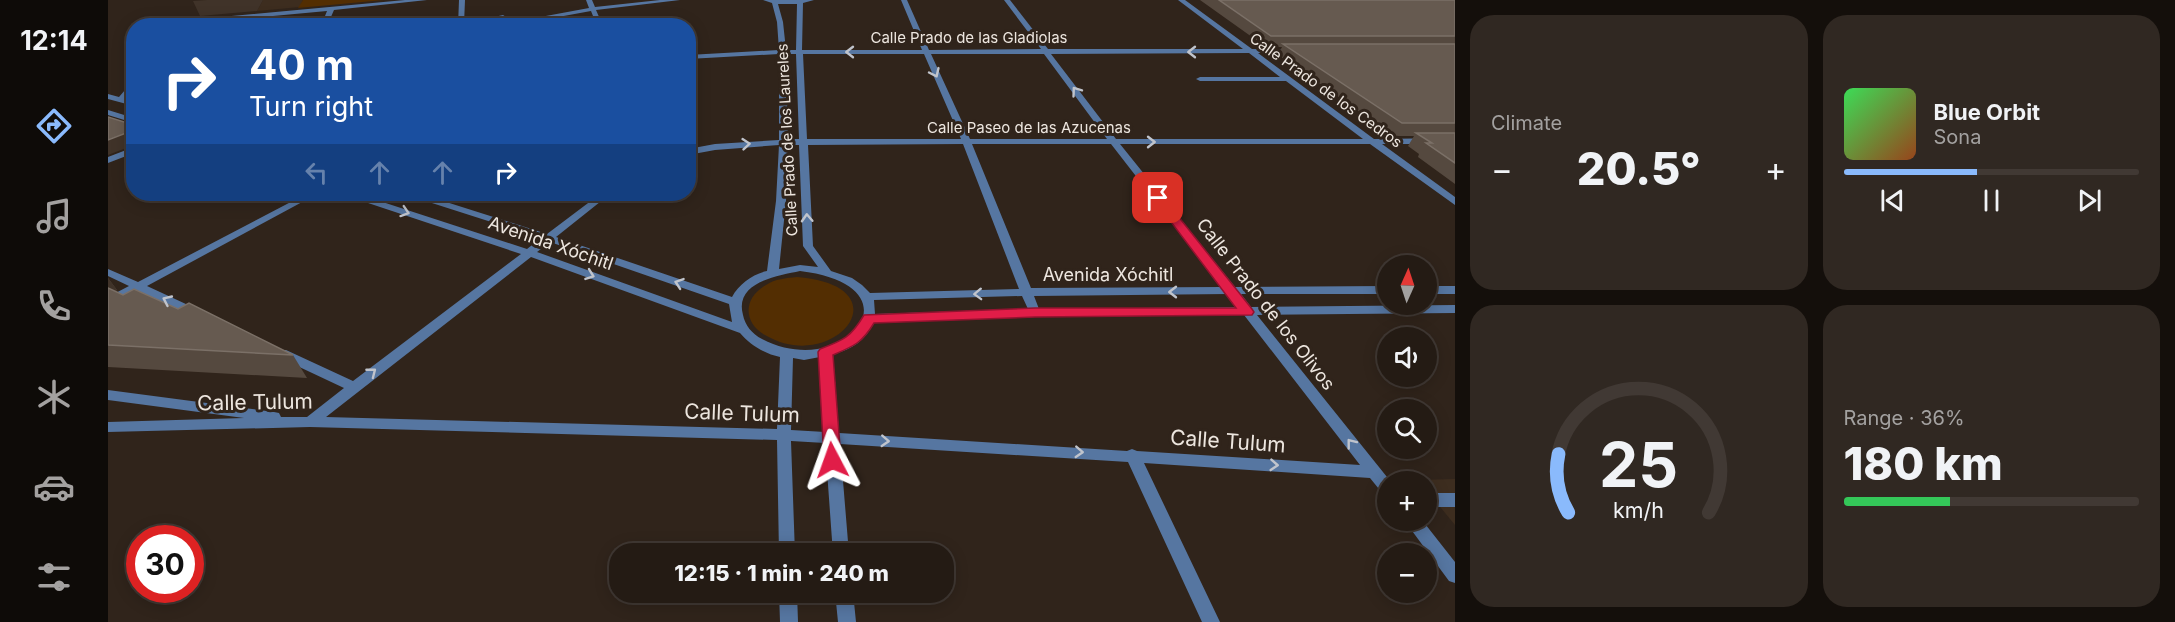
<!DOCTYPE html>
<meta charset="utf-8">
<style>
body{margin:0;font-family:Inter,sans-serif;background:#302822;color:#f1f3f6;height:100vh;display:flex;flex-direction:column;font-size:22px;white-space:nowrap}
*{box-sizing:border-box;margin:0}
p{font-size:20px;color:#a3a1a0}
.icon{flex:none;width:33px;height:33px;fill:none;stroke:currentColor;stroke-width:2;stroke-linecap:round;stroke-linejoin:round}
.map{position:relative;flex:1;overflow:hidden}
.side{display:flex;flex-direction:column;gap:15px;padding:15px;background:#140f0b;width:720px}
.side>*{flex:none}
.top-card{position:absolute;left:18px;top:18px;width:570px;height:183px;border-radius:24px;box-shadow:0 3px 15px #0003,0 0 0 2px #413934;background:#1a4fa0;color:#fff;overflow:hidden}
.needle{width:39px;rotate:3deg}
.fabs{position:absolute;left:1269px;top:255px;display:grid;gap:12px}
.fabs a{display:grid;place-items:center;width:60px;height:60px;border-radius:50%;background:#241b14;box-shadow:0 3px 15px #0003,0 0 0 2px #413934;font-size:30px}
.speed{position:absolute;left:18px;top:525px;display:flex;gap:12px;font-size:30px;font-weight:700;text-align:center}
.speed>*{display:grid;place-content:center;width:78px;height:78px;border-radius:50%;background:#241b14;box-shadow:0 3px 15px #0003,0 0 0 2px #413934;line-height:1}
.speed .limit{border:9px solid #d22;background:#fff;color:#111}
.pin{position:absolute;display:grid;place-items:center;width:51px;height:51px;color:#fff;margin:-26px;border-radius:12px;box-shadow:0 3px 9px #0006}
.me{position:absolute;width:66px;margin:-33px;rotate:356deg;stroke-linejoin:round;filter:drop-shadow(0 0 4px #0008)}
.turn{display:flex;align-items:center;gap:21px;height:126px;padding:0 24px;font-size:27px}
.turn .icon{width:78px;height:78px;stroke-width:2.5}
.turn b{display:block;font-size:42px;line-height:51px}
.lanes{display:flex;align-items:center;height:57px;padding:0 24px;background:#0003;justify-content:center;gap:30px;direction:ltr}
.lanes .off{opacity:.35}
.big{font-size:45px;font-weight:800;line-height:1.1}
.side .widget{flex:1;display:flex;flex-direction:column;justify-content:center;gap:9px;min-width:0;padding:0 21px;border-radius:24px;background:#302822}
.side .dial{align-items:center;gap:0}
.dial svg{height:156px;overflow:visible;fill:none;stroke:#413934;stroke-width:7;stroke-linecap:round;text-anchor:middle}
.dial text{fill:#f1f3f6;stroke:none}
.song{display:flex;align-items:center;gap:18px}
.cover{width:72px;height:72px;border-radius:9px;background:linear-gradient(135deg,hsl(130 70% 55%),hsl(20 70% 35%))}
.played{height:6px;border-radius:3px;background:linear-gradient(90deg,#8abafc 45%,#413934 45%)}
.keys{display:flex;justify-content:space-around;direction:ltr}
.heat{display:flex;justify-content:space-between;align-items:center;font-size:33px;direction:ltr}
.charge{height:9px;border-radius:4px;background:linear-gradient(90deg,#34c759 36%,#413934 0)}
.side .tiles{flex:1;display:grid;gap:15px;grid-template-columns:repeat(2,1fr)}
.trip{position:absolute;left:501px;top:543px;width:345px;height:60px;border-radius:24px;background:#241b14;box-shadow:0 3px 15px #0003,0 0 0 2px #413934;font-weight:800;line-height:60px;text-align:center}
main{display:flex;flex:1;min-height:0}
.menu{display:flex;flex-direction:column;width:108px;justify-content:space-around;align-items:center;background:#0e0b08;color:#a3a1a0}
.menu .icon{width:42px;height:42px}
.menu .active{color:#8abafc}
.menu b{font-size:27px;color:#f1f3f6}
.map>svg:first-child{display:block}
.built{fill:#3d2d1f}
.green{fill:#532e02}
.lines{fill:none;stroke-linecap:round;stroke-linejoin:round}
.lane{stroke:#5676a1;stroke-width:14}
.street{fill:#5676a1;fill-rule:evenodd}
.wall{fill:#55493f}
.shaded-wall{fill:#403329}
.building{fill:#665a50;stroke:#7b7067;stroke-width:1.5}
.oneway{stroke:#c0c4cc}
.route{fill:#e11d48;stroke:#92132f;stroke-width:1.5}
.labels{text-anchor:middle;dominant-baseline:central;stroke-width:6;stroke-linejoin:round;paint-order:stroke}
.far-street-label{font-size:15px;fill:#ede6df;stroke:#30241b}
.street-label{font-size:18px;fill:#ede6df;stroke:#30241b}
.near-street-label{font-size:21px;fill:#ede6df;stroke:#30241b}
</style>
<main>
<nav class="menu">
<b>12:14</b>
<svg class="icon active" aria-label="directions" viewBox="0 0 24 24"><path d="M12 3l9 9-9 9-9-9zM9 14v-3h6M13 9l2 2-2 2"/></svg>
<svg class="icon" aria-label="music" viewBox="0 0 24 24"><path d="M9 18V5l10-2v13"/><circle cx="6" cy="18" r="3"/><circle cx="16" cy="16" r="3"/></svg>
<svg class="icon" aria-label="phone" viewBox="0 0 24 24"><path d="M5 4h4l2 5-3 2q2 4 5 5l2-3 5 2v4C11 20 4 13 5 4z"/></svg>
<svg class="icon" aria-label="climate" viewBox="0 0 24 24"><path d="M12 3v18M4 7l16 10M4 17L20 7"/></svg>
<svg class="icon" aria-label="car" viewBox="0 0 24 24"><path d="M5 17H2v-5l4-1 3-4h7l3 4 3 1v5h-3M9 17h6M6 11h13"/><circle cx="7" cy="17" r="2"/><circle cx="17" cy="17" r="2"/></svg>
<svg class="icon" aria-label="filters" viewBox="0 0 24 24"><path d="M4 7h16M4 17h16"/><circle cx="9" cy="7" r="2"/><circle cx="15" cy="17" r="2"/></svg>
</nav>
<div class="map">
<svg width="1347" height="622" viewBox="0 0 1347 622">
<rect width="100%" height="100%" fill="#30241b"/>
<path class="built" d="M 155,0 L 195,0 L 192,7 L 149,11 Z
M 1347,479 L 1347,525 L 1319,491 L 1318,482 L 1309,480 Z"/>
<path class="green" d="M 195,0 L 276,0 L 190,8 Z
M 689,277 C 799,286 726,376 657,335 C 634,322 636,297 658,285 C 667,279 678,278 689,277 Z"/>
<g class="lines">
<path class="lane" d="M 1318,500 L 1347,500"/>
<path class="street" d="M 297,0 L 319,0 L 226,10 L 219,26 L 213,26 L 219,11 L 80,24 L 77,22 L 80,20 Z
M 351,0 L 357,0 L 356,24 L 395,15 L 398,17 L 366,26 L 350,26 Z
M 478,0 L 484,0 L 487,7 L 552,0 L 572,0 L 488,10 L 495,26 L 489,26 L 483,11 L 401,26 L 384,26 L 481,8 Z
M 655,0 L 706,0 L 695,3 L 694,50 L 814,50 L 793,0 L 799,0 L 821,50 L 933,49 L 896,0 L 902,0 L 940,49 L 1135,49 L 1070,0 L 1077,0 L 1144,49 L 1190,50 L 1191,51 L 1188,53 L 1150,53 L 1266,139 L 1347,138 L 1347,144 L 1274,144 L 1347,197 L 1347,205 L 1262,144 L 1012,144 L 1127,287 L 1280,286 L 1280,294 L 1133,294 L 1143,307 L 1347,305 L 1347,313 L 1149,315 L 1283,482 L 1280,482 L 1280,495 L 1275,494 L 1262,478 L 1036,463 L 1112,622 L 1094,622 L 1020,462 L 732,444 L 741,554 L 725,554 L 717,443 L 683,441 L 687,554 L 671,554 L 669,440 L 202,427 L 0,432 L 0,422 L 136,418 L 0,400 L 0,390 L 166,412 L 171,413 L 173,417 L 199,417 L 236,388 L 168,356 L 167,353 L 168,350 L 178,350 L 245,381 L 413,254 L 239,196 L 237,194 L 250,194 L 419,249 L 433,238 L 302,196 L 300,194 L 313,194 L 439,234 L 492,194 L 502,194 L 448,237 L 624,297 C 631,284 645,274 659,271 L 668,201 L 671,145 L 607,150 L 580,155 L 580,149 L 607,144 L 671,140 L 671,54 L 580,59 L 580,55 L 671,50 L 669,22 L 664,3 ZM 670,4 L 689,4 L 688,50 L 678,50 L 675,22 ZM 1141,53 L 1172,77 L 1092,77 L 1088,79 L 1092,81 L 1178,81 L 1255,139 L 1008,139 L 943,54 ZM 678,54 L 688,54 L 691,139 L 680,139 ZM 695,54 L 816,54 L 853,139 L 699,139 ZM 823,54 L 936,54 L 999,139 L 862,139 ZM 855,144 L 911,289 L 762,293 L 754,285 L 744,278 L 723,271 L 705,246 L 700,145 ZM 864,144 L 1003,144 L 1114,287 L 923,288 ZM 680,145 L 691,145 L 695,246 L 710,267 L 692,265 L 671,269 L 678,201 ZM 442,242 L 621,304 L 624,322 L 429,252 ZM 423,257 L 632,333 C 642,345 657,354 672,357 L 669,429 L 218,417 ZM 692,271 C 815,286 737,382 654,339 C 644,334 637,325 635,315 C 626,282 669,276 692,271 ZM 1120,294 L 1130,307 L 931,309 L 926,296 ZM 914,296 L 920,309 L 767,314 L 766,300 ZM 1136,315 L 1252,465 L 1029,451 L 1024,449 L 1019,451 L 731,433 L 725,354 C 744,350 758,340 766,322 L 927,317 ZM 712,357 L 717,432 L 683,430 L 685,358 L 696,360 Z
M 23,83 L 26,83 L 26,90 L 18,99 L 26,101 L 26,106 L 0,99 L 0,94 L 11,97 Z
M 0,110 L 26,118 L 26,123 L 0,115 Z
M 26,147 L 26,153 L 0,163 L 0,157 Z
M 198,194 L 209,194 L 39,286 L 93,311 L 95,314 L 93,317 L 85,317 L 30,291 L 0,306 L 0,297 L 21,286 L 0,276 L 0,269 L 30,282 Z
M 1318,286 L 1347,286 L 1347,294 L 1318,294 Z
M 1296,520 L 1314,520 L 1347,562 L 1347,583 L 1341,581 Z
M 671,592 L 689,592 L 690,622 L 672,622 Z
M 727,592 L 745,592 L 748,622 L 730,622 Z"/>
</g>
<path class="wall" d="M 1092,0 L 1347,0 L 1347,184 L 1310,157 L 1311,154 L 1300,146 L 1306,136 L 1286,136 L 1170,55 L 1174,47 L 1158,47 Z
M 0,278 L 9,290 L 7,291 L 15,295 L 70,309 L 185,355 L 199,378 L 0,367 Z"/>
<path class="shaded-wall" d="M 99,0 L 155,0 L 149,11 L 92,16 L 85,1 Z
M 26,130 L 26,145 L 0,155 L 0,140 Z
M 0,278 L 9,290 L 0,295 Z"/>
<path class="building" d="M 1111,0 L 1347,0 L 1347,36 L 1163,36 Z
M 1175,44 L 1347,44 L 1347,123 L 1294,123 Z
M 0,117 L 26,125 L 26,130 L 0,140 Z
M 1308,133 L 1347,133 L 1347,163 L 1318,143 L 1324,143 Z
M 0,288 L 15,295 L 26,289 L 70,309 L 81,303 L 185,355 L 0,345 Z"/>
<defs><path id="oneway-chevron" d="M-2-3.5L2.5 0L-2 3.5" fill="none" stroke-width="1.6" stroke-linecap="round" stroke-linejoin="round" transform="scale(1.5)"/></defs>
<g class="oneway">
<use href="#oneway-chevron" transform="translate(742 52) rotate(-180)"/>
<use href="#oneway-chevron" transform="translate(1084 52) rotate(180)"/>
<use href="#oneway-chevron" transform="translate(827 73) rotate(65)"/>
<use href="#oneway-chevron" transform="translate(968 91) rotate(-126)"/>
<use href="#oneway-chevron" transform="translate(1043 142)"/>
<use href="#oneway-chevron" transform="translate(638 144) rotate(-5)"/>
<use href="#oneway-chevron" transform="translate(297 212) rotate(18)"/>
<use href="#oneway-chevron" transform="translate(699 218) rotate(-93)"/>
<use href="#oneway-chevron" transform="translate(482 275) rotate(20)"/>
<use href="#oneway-chevron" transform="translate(571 283) rotate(-161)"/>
<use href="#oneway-chevron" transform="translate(1065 292) rotate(180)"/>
<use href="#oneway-chevron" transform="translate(870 294) rotate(178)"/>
<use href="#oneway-chevron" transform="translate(59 300) rotate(-155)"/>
<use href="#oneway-chevron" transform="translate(264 372) rotate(-38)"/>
<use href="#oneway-chevron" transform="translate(777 441) rotate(3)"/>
<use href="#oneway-chevron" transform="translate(1243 443) rotate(-128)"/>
<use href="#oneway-chevron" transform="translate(971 452) rotate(3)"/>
<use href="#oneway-chevron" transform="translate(1166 465) rotate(4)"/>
</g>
<path class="route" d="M 1050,195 L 1054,196 L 1144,309 L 1146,312 L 1144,315 L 927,317 L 766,323 C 754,343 746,346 725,355 L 733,460 L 730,465 L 724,467 L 718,465 L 716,460 L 710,352 L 712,349 C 736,340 743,337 756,315 L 927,308 L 1128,308 L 1045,198 Z"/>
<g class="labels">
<g class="far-street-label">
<text x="861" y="37">Calle Prado de las Gladiolas</text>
<text transform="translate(1218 90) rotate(36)">Calle Prado de los Cedros</text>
<text x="921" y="127">Calle Paseo de las Azucenas</text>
<text transform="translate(679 140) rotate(-93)">Calle Prado de los Laureles</text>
</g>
<g class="street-label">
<text transform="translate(443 243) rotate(19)">Avenida Xóchitl</text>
<text x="1000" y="274">Avenida Xóchitl</text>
<text transform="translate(1158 304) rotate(52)">Calle Prado de los Olivos</text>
</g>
<g class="near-street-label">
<text transform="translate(147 402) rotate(-1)">Calle Tulum</text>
<text transform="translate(634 413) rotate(2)">Calle Tulum</text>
<text transform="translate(1120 441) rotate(4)">Calle Tulum</text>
</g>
</g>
</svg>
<div class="fabs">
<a><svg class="needle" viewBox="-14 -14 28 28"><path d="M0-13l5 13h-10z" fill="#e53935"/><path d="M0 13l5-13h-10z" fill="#a3a1a0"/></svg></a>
<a><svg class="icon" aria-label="sound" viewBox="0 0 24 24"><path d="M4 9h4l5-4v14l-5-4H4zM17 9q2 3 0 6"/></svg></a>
<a><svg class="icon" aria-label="search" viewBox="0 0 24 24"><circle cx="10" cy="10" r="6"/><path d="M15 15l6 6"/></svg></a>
<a>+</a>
<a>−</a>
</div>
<div class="speed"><div class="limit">30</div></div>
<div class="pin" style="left:1050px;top:198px;background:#d93025"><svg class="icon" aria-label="arrive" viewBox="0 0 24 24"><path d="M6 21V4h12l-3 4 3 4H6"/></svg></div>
<svg class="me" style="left:724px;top:460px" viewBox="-20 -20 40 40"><path d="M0-17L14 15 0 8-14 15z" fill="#e11d48" stroke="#fff" stroke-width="4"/></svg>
<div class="trip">12:15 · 1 min · 240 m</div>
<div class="top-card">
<div class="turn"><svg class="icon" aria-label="right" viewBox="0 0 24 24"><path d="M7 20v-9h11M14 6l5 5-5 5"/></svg><div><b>40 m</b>Turn right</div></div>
<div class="lanes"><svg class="icon off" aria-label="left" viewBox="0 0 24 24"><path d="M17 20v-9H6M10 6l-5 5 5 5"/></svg><svg class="icon off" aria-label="ahead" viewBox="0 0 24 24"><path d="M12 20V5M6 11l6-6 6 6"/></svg><svg class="icon off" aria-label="ahead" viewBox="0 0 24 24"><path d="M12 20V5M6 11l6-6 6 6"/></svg><svg class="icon" aria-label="right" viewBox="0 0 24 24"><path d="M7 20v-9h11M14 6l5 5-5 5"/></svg></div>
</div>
</div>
<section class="side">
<div class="tiles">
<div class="widget"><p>Climate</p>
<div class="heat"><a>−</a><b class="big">20.5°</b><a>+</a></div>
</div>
<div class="widget">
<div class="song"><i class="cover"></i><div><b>Blue Orbit</b><p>Sona</p></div></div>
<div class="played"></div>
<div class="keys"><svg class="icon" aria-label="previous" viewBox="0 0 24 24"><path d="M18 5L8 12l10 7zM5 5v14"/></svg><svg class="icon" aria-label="pause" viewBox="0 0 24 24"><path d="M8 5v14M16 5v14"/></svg><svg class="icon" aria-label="next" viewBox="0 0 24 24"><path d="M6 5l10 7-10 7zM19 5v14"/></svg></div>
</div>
<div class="widget dial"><svg viewBox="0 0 100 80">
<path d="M14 69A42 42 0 1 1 86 69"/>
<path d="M14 69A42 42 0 0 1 9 39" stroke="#8abafc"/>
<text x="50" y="56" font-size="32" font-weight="700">25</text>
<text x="50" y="72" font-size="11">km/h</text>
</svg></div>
<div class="widget"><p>Range · 36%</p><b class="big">180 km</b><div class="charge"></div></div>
</div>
</section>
</main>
